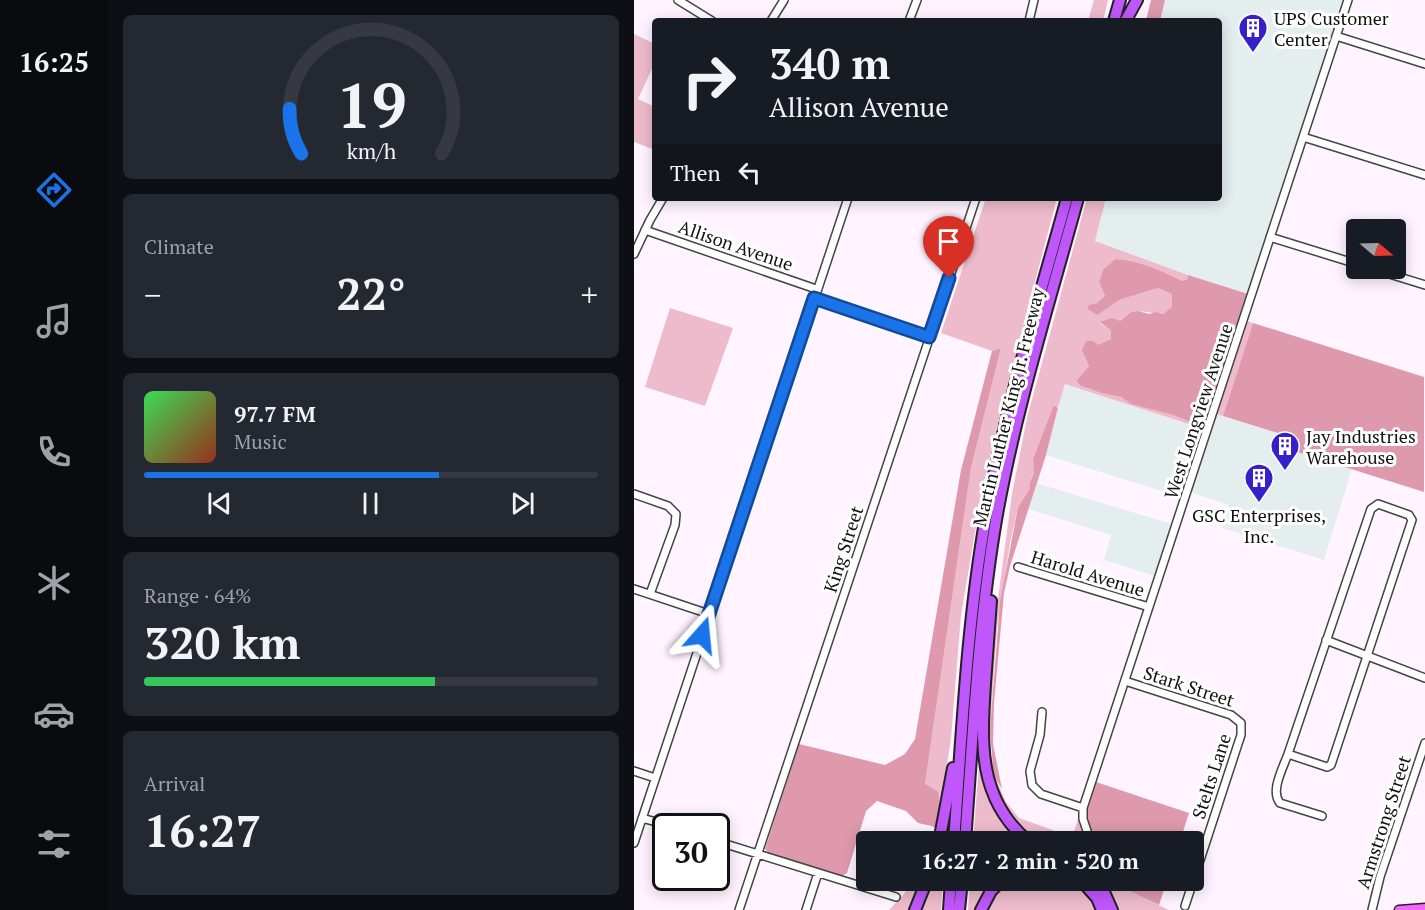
<!DOCTYPE html>
<meta charset="utf-8">
<style>
body{margin:0;font-family:"PT Serif",serif;background:#242831;color:#f1f3f6;height:100vh;display:flex;flex-direction:column;font-size:22px;white-space:nowrap}
*{box-sizing:border-box;margin:0}
p{font-size:20px;color:#9ea1a6}
.icon{flex:none;width:33px;height:33px;fill:none;stroke:currentColor;stroke-width:2;stroke-linecap:round;stroke-linejoin:round}
.map{position:relative;flex:1;overflow:hidden}
.drawer{display:flex;flex-direction:column;gap:15px;padding:15px;background:#0d0f14;width:526px}
.drawer>*{flex:none}
.guide{position:absolute;left:18px;top:18px;width:570px;height:183px;border-radius:6px;box-shadow:0 3px 15px #0003;background:#171b24;color:#f1f3f6;overflow:hidden}
.needle{width:39px;rotate:109deg}
.fabs{position:absolute;left:712px;top:219px;display:grid;gap:12px}
.fabs a{display:grid;place-items:center;width:60px;height:60px;border-radius:6px;background:#171b24;box-shadow:0 3px 15px #0003;font-size:30px}
.speed{position:absolute;left:18px;top:813px;display:flex;gap:12px;font-size:30px;font-weight:700;text-align:center}
.speed>*{display:grid;place-content:center;width:78px;height:78px;border-radius:50%;background:#171b24;box-shadow:0 3px 15px #0003;line-height:1}
.speed .limit{border:3px solid #111;border-radius:9px;background:#fff;color:#111}
.pin{position:absolute;display:grid;place-items:center;width:51px;height:51px;color:#fff;margin:-62px -26px;border-radius:50% 50% 50% 0;rotate:-45deg;box-shadow:0 0 6px #0007}
.pin .icon{rotate:45deg}
.me{position:absolute;width:66px;margin:-33px;rotate:18deg;stroke-linejoin:round;filter:drop-shadow(0 0 4px #0008)}
.turn{display:flex;align-items:center;gap:21px;height:126px;padding:0 18px;font-size:27px}
.turn .icon{width:78px;height:78px;stroke-width:2.5}
.turn b{display:block;font-size:42px;line-height:51px}
.then{display:flex;align-items:center;height:57px;padding:0 18px;background:#0003;gap:12px;font-size:22px}
.big{font-size:45px;font-weight:800;line-height:1.1}
.drawer .widget{flex:1;display:flex;flex-direction:column;justify-content:center;gap:9px;min-width:0;padding:0 21px;border-radius:9px;background:#242831}
.drawer .dial{align-items:center;gap:0}
.dial svg{height:156px;overflow:visible;fill:none;stroke:#363941;stroke-width:7;stroke-linecap:round;text-anchor:middle}
.dial text{fill:#f1f3f6;stroke:none}
.song{display:flex;align-items:center;gap:18px}
.cover{width:72px;height:72px;border-radius:9px;background:linear-gradient(135deg,hsl(130 70% 55%),hsl(10 70% 35%))}
.played{height:6px;border-radius:3px;background:linear-gradient(90deg,#1a73e8 65%,#363941 65%)}
.keys{display:flex;justify-content:space-around;direction:ltr}
.heat{display:flex;justify-content:space-between;align-items:center;font-size:33px;direction:ltr}
.charge{height:9px;border-radius:4px;background:linear-gradient(90deg,#34c759 64%,#363941 0)}
.trip{position:absolute;left:222px;top:831px;width:348px;height:60px;border-radius:6px;background:#171b24;box-shadow:0 3px 15px #0003;font-weight:800;line-height:60px;text-align:center}
main{display:flex;flex:1;min-height:0}
.menu{display:flex;flex-direction:column;width:108px;justify-content:space-around;align-items:center;background:#090b0e;color:#9ea1a6}
.menu .icon{width:42px;height:42px}
.menu .selected{color:#1a73e8}
.menu b{font-size:27px;color:#f1f3f6}
.map>svg:first-child{display:block}
.industrial{fill:#e5eeef}
.green{fill:#edbbcc}
.forest{fill:#de99ac}
.lines{fill:none;stroke-linecap:round;stroke-linejoin:round}
.minor-casing{stroke:#444;stroke-width:10}
.major-casing{stroke:#222;stroke-width:11}
.highway-casing{stroke:#222;stroke-width:14}
.minor{stroke:#fff;stroke-width:7}
.major{stroke:#f465fe;stroke-width:8}
.highway{stroke:#bf57fb;stroke-width:10}
.route-casing{stroke:#114b97;stroke-width:15}
.route{stroke:#1a73e8;stroke-width:10}
.labels{text-anchor:middle;dominant-baseline:central;stroke-width:6;stroke-linejoin:round;paint-order:stroke}
.poi-label{font-size:18px;fill:#111;stroke:#fff;text-anchor:start}
.street-label{font-size:18px;fill:#111;stroke:#fff}
</style>
<main>
<nav class="menu">
<b>16:25</b>
<svg class="icon selected" aria-label="directions" viewBox="0 0 24 24"><path d="M12 3l9 9-9 9-9-9zM9 14v-3h6M13 9l2 2-2 2"/></svg>
<svg class="icon" aria-label="music" viewBox="0 0 24 24"><path d="M9 18V5l10-2v13"/><circle cx="6" cy="18" r="3"/><circle cx="16" cy="16" r="3"/></svg>
<svg class="icon" aria-label="phone" viewBox="0 0 24 24"><path d="M5 4h4l2 5-3 2q2 4 5 5l2-3 5 2v4C11 20 4 13 5 4z"/></svg>
<svg class="icon" aria-label="climate" viewBox="0 0 24 24"><path d="M12 3v18M4 7l16 10M4 17L20 7"/></svg>
<svg class="icon" aria-label="car" viewBox="0 0 24 24"><path d="M5 17H2v-5l4-1 3-4h7l3 4 3 1v5h-3M9 17h6M6 11h13"/><circle cx="7" cy="17" r="2"/><circle cx="17" cy="17" r="2"/></svg>
<svg class="icon" aria-label="filters" viewBox="0 0 24 24"><path d="M4 7h16M4 17h16"/><circle cx="9" cy="7" r="2"/><circle cx="15" cy="17" r="2"/></svg>
</nav>
<section class="drawer">
<div class="widget dial"><svg viewBox="0 0 100 80">
<path d="M14 69A42 42 0 1 1 86 69"/>
<path d="M14 69A42 42 0 0 1 8 46" stroke="#1a73e8"/>
<text x="50" y="56" font-size="32" font-weight="700">19</text>
<text x="50" y="72" font-size="11">km/h</text>
</svg></div>
<div class="widget"><p>Climate</p>
<div class="heat"><a>−</a><b class="big">22°</b><a>+</a></div>
</div>
<div class="widget">
<div class="song"><i class="cover"></i><div><b>97.7 FM</b><p>Music</p></div></div>
<div class="played"></div>
<div class="keys"><svg class="icon" aria-label="previous" viewBox="0 0 24 24"><path d="M18 5L8 12l10 7zM5 5v14"/></svg><svg class="icon" aria-label="pause" viewBox="0 0 24 24"><path d="M8 5v14M16 5v14"/></svg><svg class="icon" aria-label="next" viewBox="0 0 24 24"><path d="M6 5l10 7-10 7zM19 5v14"/></svg></div>
</div>
<div class="widget"><p>Range · 64%</p><b class="big">320 km</b><div class="charge"></div></div>
<div class="widget"><p>Arrival</p><b class="big">16:27</b></div>
</section>
<div class="map">
<svg width="791" height="910" viewBox="0 0 791 910">
<rect width="100%" height="100%" fill="#fff4ff"/>
<path class="industrial" d="M 531,0 L 710,0 L 614,294 L 554,275 L 461,241 L 472,198 L 585,198 L 585,21 L 526,21 Z
M 431,384 L 576,431 L 582,414 L 663,439 L 660,451 L 718,469 L 690,560 L 588,528 L 595,505 L 553,491 L 550,498 L 412,455 Z
M 402,483 L 541,525 L 524,577 L 470,560 L 477,535 L 394,509 Z"/>
<path class="green" d="M 460,0 L 474,0 L 469,21 L 454,21 Z
M 0,34 L 21,44 L 21,62 L 4,99 L 21,107 L 21,150 L 0,142 Z
M 352,198 L 423,198 L 366,414 L 348,491 L 327,615 L 317,738 L 306,813 L 305,796 L 291,784 L 337,468 L 367,348 L 358,351 L 307,333 Z
M 453,198 L 472,198 L 461,241 L 554,275 L 554,279 L 548,281 C 527,270 504,260 481,259 C 473,266 469,271 465,282 L 471,296 L 463,303 L 455,305 L 485,300 L 524,288 L 538,294 L 539,307 L 529,314 L 503,311 L 497,312 L 486,321 L 466,323 L 477,331 L 477,339 L 451,354 L 455,366 L 442,381 L 447,386 L 455,389 L 487,397 L 498,404 L 539,415 L 556,422 L 567,418 L 567,407 L 563,403 L 563,397 L 572,388 L 580,387 L 582,380 L 574,370 L 581,357 L 581,353 C 593,344 587,327 605,324 L 570,429 L 431,384 L 424,408 L 421,405 L 399,459 L 401,474 L 396,482 L 395,490 L 384,507 L 376,543 L 363,628 L 356,730 L 357,756 L 362,779 L 372,802 L 385,818 L 438,837 L 446,814 L 451,841 L 403,841 L 388,830 L 364,796 L 355,762 L 354,731 L 360,629 L 378,494 L 393,418 Z
M 36,308 L 99,328 L 71,406 L 11,387 Z
M 613,321 L 619,323 L 589,416 L 582,414 Z
M 345,765 L 347,765 L 389,841 L 339,842 Z
M 375,880 L 440,881 L 454,892 L 464,910 L 351,910 L 365,887 Z
M 279,881 L 289,881 L 276,910 L 255,910 L 270,894 Z
M 297,881 L 309,881 L 307,910 L 286,910 Z
M 336,881 L 361,881 L 342,910 L 334,910 Z
M 467,881 L 474,881 L 535,910 L 483,910 Z"/>
<path class="forest" d="M 517,0 L 531,0 L 526,21 L 512,21 Z
M 481,259 C 504,260 527,270 548,281 L 554,279 L 554,275 L 614,294 L 605,324 C 597,325 594,329 590,335 L 591,341 C 585,351 579,358 574,370 L 582,380 L 582,385 L 577,388 L 572,388 L 563,397 L 563,403 C 569,408 568,416 565,423 L 556,422 L 539,415 L 497,404 L 487,397 L 468,393 L 447,386 L 442,381 L 455,366 L 448,350 L 452,341 L 459,341 L 464,345 L 477,339 L 477,331 L 466,322 L 478,318 L 486,321 L 497,312 L 504,311 L 515,314 L 521,312 L 529,314 L 538,307 L 538,294 L 524,288 L 485,300 L 463,315 L 454,309 L 455,305 L 463,303 L 471,296 L 465,282 L 469,270 Z
M 619,323 L 790,377 L 790,492 L 660,451 L 663,439 L 589,416 Z
M 367,348 L 337,468 L 291,784 L 304,792 C 307,805 305,817 303,829 L 298,826 L 284,823 L 272,811 L 243,801 L 232,811 L 213,873 L 208,876 L 134,852 L 131,849 L 165,744 L 251,765 L 271,754 L 281,739 L 327,470 L 358,351 Z
M 420,405 L 424,408 L 412,455 L 376,566 L 370,593 L 360,703 L 359,744 L 368,789 L 362,779 L 359,768 L 356,730 L 366,602 L 384,507 L 395,490 L 396,482 L 400,474 L 399,459 Z
M 462,782 L 555,813 L 546,841 L 451,841 L 449,835 L 453,837 L 457,834 L 452,815 Z
M 474,881 L 533,881 L 525,905 Z"/>
<g class="lines">
<g class="minor-casing">
<path id="minor" d="M 44,0 L 78,21
M 137,21 L 150,0
M 275,21 L 283,0
M 395,21 L 400,0
M 702,36 L 791,64
M 669,137 L 791,175
M 11,230 L 182,289
M 636,237 L 723,264
M 0,254 L 16,220 L 29,198
M 736,268 L 791,285
M 180,298 L 295,337
M 0,494 L 34,506 L 42,514 L 41,525 L 16,594
M 384,567 L 515,607
M 0,589 L 75,614
M 692,640 L 791,678
M 491,681 L 597,715 L 607,723 L 607,735 L 604,744 L 551,906
M 408,712 L 406,735 L 396,771 L 398,785 L 407,794 L 449,808
M 654,754 L 693,767 L 697,765 L 778,520 L 775,515 L 744,504 L 737,509 L 654,754 C 649,768 636,791 646,803 L 688,816
M 0,771 L 21,778
M 8,818 L 36,826
M 453,831 L 449,819 L 449,808 L 714,0
M 82,841 L 262,897
M 0,843 L 214,198
M 105,910 L 342,198
M 172,910 L 184,873
M 738,910 L 746,877 L 791,743"/>
</g>
<g class="major-casing">
<path id="major" d="M 765,910 L 791,908"/>
</g>
<g class="highway-casing">
<path id="highway" d="M 492,20 L 503,0
M 480,21 L 486,0
M 357,601 C 355,629 353,657 351,684 C 347,744 344,800 395,842
M 305,842 L 319,768
M 320,842 C 328,733 333,623 352,516 C 371,408 404,303 433,198
M 331,842 C 339,734 344,626 362,520 C 381,411 415,304 444,198
M 447,880 L 463,898 L 468,910
M 461,880 L 470,892 L 478,910
M 281,910 L 293,880
M 315,910 L 317,880
M 325,910 L 328,880
M 347,910 L 357,891 L 368,880"/>
</g>
<use href="#minor" class="minor"/>
<use href="#major" class="major"/>
<use href="#highway" class="highway"/>
</g>
<g class="lines">
<g class="route-casing">
<path id="route" d="M 68,635 L 180,298 L 295,337 L 315,278"/>
</g>
<use href="#route" class="route"/>
</g>
<defs>
<g id="building-pin" transform="scale(1.5)"><path d="M0 17L-7.5 6A9.5 9.5 0 1 1 7.5 6Z" fill="#3620c9" stroke="#fff"/><path d="M-4-6H4V6H1V3H-1V6H-4ZM-2.5-4.3h1.7v1.8h-1.7ZM.8-4.3h1.7v1.8H.8ZM-2.5-1h1.7V.8h-1.7ZM.8-1h1.7V.8H.8Z" fill="#fff"/></g>
</defs>
<g fill-rule="evenodd">
<use href="#building-pin" x="619" y="28"/>
<use href="#building-pin" x="651" y="446"/>
<use href="#building-pin" x="625" y="478"/>
</g>
<g class="labels">
<g class="poi-label">
<text x="640" y="18">UPS Customer<tspan x="640" dy="21">Center</tspan></text>
<text x="672" y="436">Jay Industries<tspan x="672" dy="21">Warehouse</tspan></text>
<text x="625" y="515" text-anchor="middle">GSC Enterprises,<tspan x="625" dy="21">Inc.</tspan></text>
</g>
<g class="street-label">
<text transform="translate(102 245) rotate(19)">Allison Avenue</text>
<text transform="translate(374 407) rotate(-76)">Martin Luther King Jr. Freeway</text>
<text transform="translate(564 411) rotate(-72)">West Longview Avenue</text>
<text transform="translate(209 549) rotate(-72)">King Street</text>
<text transform="translate(454 573) rotate(17)">Harold Avenue</text>
<text transform="translate(555 686) rotate(18)">Stark Street</text>
<text transform="translate(577 776) rotate(-72)">Stelts Lane</text>
<text transform="translate(749 822) rotate(-72)">Armstrong Street</text>
</g>
</g>
</svg>
<div class="fabs">
<a><svg class="needle" viewBox="-14 -14 28 28"><path d="M0-13l5 13h-10z" fill="#e53935"/><path d="M0 13l5-13h-10z" fill="#9ea1a6"/></svg></a>
</div>
<div class="speed"><div class="limit">30</div></div>
<div class="pin" style="left:315px;top:278px;background:#d93025"><svg class="icon" aria-label="arrive" viewBox="0 0 24 24"><path d="M6 21V4h12l-3 4 3 4H6"/></svg></div>
<svg class="me" style="left:68px;top:635px" viewBox="-20 -20 40 40"><path d="M0-17L14 15 0 8-14 15z" fill="#1a73e8" stroke="#fff" stroke-width="4"/></svg>
<div class="trip">16:27 · 2 min · 520 m</div>
<div class="guide">
<div class="turn"><svg class="icon" aria-label="right" viewBox="0 0 24 24"><path d="M7 20v-9h11M14 6l5 5-5 5"/></svg><div><b>340 m</b>Allison Avenue</div></div>
<div class="then">Then<svg class="icon" aria-label="left" viewBox="0 0 24 24"><path d="M17 20v-9H6M10 6l-5 5 5 5"/></svg></div>
</div>
</div>
</main>
